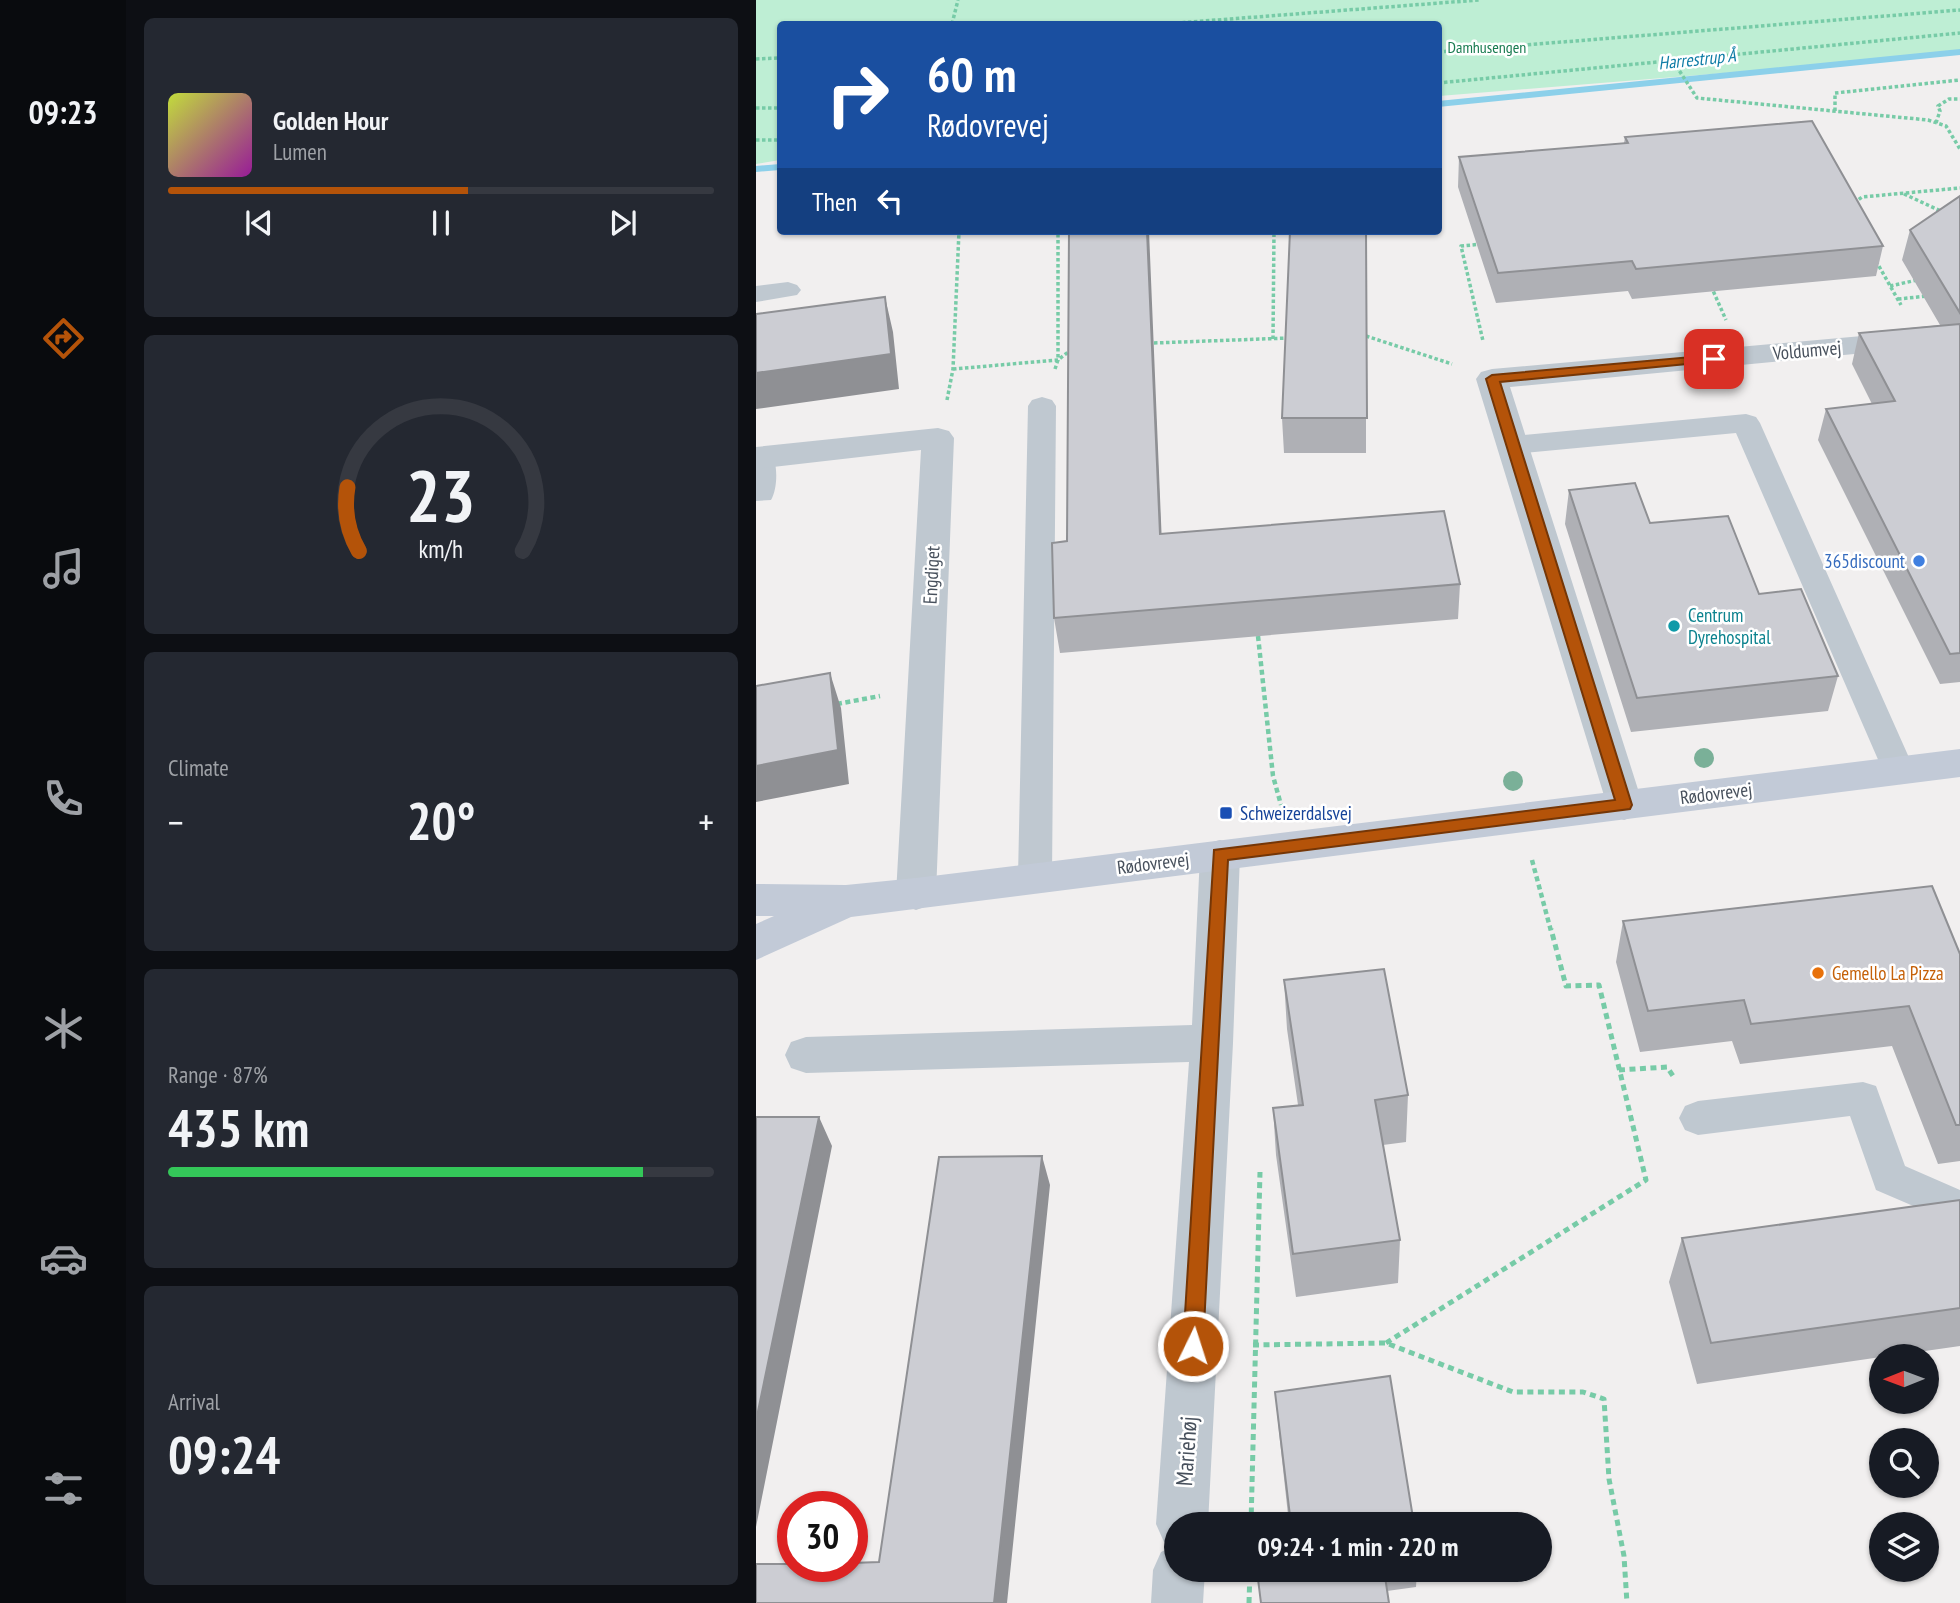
<!DOCTYPE html>
<meta charset="utf-8">
<style>
body{margin:0;font-family:"PT Sans Narrow",sans-serif;background:#242831;color:#f1f3f6;height:100vh;display:flex;flex-direction:column;font-size:26px;white-space:nowrap}
*{box-sizing:border-box;margin:0}
p{font-size:23px;color:#9ea1a6}
.icon{flex:none;width:38px;height:38px;fill:none;stroke:currentColor;stroke-width:2;stroke-linecap:round;stroke-linejoin:round}
.map{position:relative;flex:1;overflow:hidden}
.panel{display:flex;flex-direction:column;gap:18px;padding:18px;background:#0d0f14;width:630px}
.panel>*{flex:none}
.top-card{position:absolute;left:21px;top:21px;width:665px;height:214px;border-radius:7px;box-shadow:0 2px 5px #0004;background:#1a4fa0;color:#fff;overflow:hidden}
.needle{width:46px;rotate:269deg}
.controls{position:absolute;left:1113px;top:1344px;display:grid;gap:14px}
.controls a{display:grid;place-items:center;width:70px;height:70px;border-radius:50%;background:#171b24;box-shadow:0 2px 5px #0004;font-size:35px}
.speed{position:absolute;left:21px;top:1491px;display:flex;gap:14px;font-size:35px;font-weight:700;text-align:center}
.speed>*{display:grid;place-content:center;width:91px;height:91px;border-radius:50%;background:#171b24;box-shadow:0 2px 5px #0004;line-height:1}
.speed .limit{border:10px solid #d22;background:#fff;color:#111}
.pin{position:absolute;display:grid;place-items:center;width:60px;height:60px;color:#fff;margin:-30px;border-radius:14px;box-shadow:0 4px 10px #0006}
.me{position:absolute;width:77px;margin:-38px;rotate:4deg;stroke-linejoin:round;filter:drop-shadow(0 0 5px #0008)}
.turn{display:flex;align-items:center;gap:24px;height:147px;padding:0 35px;font-size:32px}
.turn .icon{width:91px;height:91px;stroke-width:2.5}
.turn b{display:block;font-size:49px;line-height:60px}
.then{display:flex;align-items:center;height:66px;padding:0 35px;background:#0003;gap:14px;font-size:26px}
.big{font-size:52px;font-weight:700;line-height:1.1}
.panel .card{flex:1;display:flex;flex-direction:column;justify-content:center;gap:10px;min-width:0;padding:0 24px;border-radius:10px;background:#242831}
.panel .dial{align-items:center;gap:0}
.dial svg{height:182px;overflow:visible;fill:none;stroke:#363941;stroke-width:7;stroke-linecap:round;text-anchor:middle}
.dial text{fill:#f1f3f6;stroke:none}
.song{display:flex;align-items:center;gap:21px}
.cover{width:84px;height:84px;border-radius:10px;background:linear-gradient(135deg,hsl(70 70% 55%),hsl(300 70% 35%))}
.played{height:7px;border-radius:4px;background:linear-gradient(90deg,#b45309 55%,#363941 55%)}
.keys{display:flex;justify-content:space-around;direction:ltr}
.heat{display:flex;justify-content:space-between;align-items:center;font-size:38px;direction:ltr}
.charge{height:10px;border-radius:5px;background:linear-gradient(90deg,#34c759 87%,#363941 0)}
.trip{position:absolute;left:408px;top:1512px;width:388px;height:70px;border-radius:35px;background:#171b24;box-shadow:0 2px 5px #0004;font-weight:700;line-height:70px;text-align:center}
main{display:flex;flex:1;min-height:0}
.dock{display:flex;flex-direction:column;width:126px;justify-content:space-around;align-items:center;background:#090b0e;color:#9ea1a6}
.dock .icon{width:49px;height:49px}
.dock .current{color:#b45309}
.dock b{font-size:32px;color:#f1f3f6}
.map>svg:first-child{display:block}
.green{fill:#beeed4}
.lines{fill:none;stroke-linecap:round;stroke-linejoin:round}
.stream{fill:#8cd0ea;fill-rule:evenodd}
.path-far2{stroke:#77cba7;stroke-width:3.5;stroke-dasharray:3.5 2.5;stroke-linecap:butt}
.path-far1{stroke:#77cba7;stroke-width:4.5;stroke-dasharray:5 3.5;stroke-linecap:butt}
.path{stroke:#77cba7;stroke-width:5;stroke-dasharray:6 4.5;stroke-linecap:butt}
.lane{fill:#bfc8d0;fill-rule:evenodd}
.street{fill:#bfc8d0;fill-rule:evenodd}
.secondary{fill:#c2cad7;fill-rule:evenodd}
.tree{fill:#7ab098}
.wall{fill:#afb0b5}
.shaded-wall{fill:#8f9094}
.building{fill:#cccdd3;stroke:#8f9094;stroke-width:2}
.route{fill:#b45309;stroke:#753606;stroke-width:2}
.shop-dot{fill:#3f7fe0;stroke:#fff;stroke-width:2.5}
.culture-dot{fill:#0f9aa8;stroke:#fff;stroke-width:2.5}
.transit-dot{fill:#1a4fb4;stroke:#fff;stroke-width:2.5}
.food-dot{fill:#e8710a;stroke:#fff;stroke-width:2.5}
.labels{text-anchor:middle;dominant-baseline:central;stroke-width:5;stroke-linejoin:round;paint-order:stroke}
.far-park-label{font-size:16px;fill:#197c51;stroke:#fff}
.far-water-label{font-size:18px;font-style:italic;fill:#0f7ca6;stroke:#fff}
.street-label{font-size:19px;fill:#47505c;stroke:#fff}
.shop-label{font-size:19px;fill:#366cbe;stroke:#fff;text-anchor:end}
.culture-label{font-size:19px;fill:#0d838f;stroke:#fff;text-anchor:start}
.transit-label{font-size:19px;fill:#164399;stroke:#fff;text-anchor:start}
.food-label{font-size:19px;fill:#c56008;stroke:#fff;text-anchor:start}
.near-street-label{font-size:23px;fill:#47505c;stroke:#fff}
</style>
<main>
<nav class="dock">
<b>09:23</b>
<svg class="icon current" aria-label="directions" viewBox="0 0 24 24"><path d="M12 3l9 9-9 9-9-9zM9 14v-3h6M13 9l2 2-2 2"/></svg>
<svg class="icon" aria-label="music" viewBox="0 0 24 24"><path d="M9 18V5l10-2v13"/><circle cx="6" cy="18" r="3"/><circle cx="16" cy="16" r="3"/></svg>
<svg class="icon" aria-label="phone" viewBox="0 0 24 24"><path d="M5 4h4l2 5-3 2q2 4 5 5l2-3 5 2v4C11 20 4 13 5 4z"/></svg>
<svg class="icon" aria-label="climate" viewBox="0 0 24 24"><path d="M12 3v18M4 7l16 10M4 17L20 7"/></svg>
<svg class="icon" aria-label="car" viewBox="0 0 24 24"><path d="M5 17H2v-5l4-1 3-4h7l3 4 3 1v5h-3M9 17h6M6 11h13"/><circle cx="7" cy="17" r="2"/><circle cx="17" cy="17" r="2"/></svg>
<svg class="icon" aria-label="filters" viewBox="0 0 24 24"><path d="M4 7h16M4 17h16"/><circle cx="9" cy="7" r="2"/><circle cx="15" cy="17" r="2"/></svg>
</nav>
<section class="panel">
<div class="card">
<div class="song"><i class="cover"></i><div><b>Golden Hour</b><p>Lumen</p></div></div>
<div class="played"></div>
<div class="keys"><svg class="icon" aria-label="previous" viewBox="0 0 24 24"><path d="M18 5L8 12l10 7zM5 5v14"/></svg><svg class="icon" aria-label="pause" viewBox="0 0 24 24"><path d="M8 5v14M16 5v14"/></svg><svg class="icon" aria-label="next" viewBox="0 0 24 24"><path d="M6 5l10 7-10 7zM19 5v14"/></svg></div>
</div>
<div class="card dial"><svg viewBox="0 0 100 80">
<path d="M14 69A42 42 0 1 1 86 69"/>
<path d="M14 69A42 42 0 0 1 9 41" stroke="#b45309"/>
<text x="50" y="56" font-size="32" font-weight="700">23</text>
<text x="50" y="72" font-size="11">km/h</text>
</svg></div>
<div class="card"><p>Climate</p>
<div class="heat"><a>−</a><b class="big">20°</b><a>+</a></div>
</div>
<div class="card"><p>Range · 87%</p><b class="big">435 km</b><div class="charge"></div></div>
<div class="card"><p>Arrival</p><b class="big">09:24</b></div>
</section>
<div class="map">
<svg width="1204" height="1603" viewBox="0 0 1204 1603">
<rect width="100%" height="100%" fill="#f1efef"/>
<path class="green" d="M 0,0 L 1204,0 L 1204,54 L 683,96 L 682,24 L 24,24 L 24,160 L 0,164 Z"/>
<g class="lines">
<path class="stream" d="M 1204,49 L 1204,55 L 682,107 L 682,101 Z
M 24,164 L 24,170 L 0,172 L 0,166 Z"/>
<path class="path-far2" d="M 196,24 L 202,0
M 408,24 L 723,0
M 682,52 L 1204,10
M 0,59 L 24,58
M 917,61 L 941,98 L 1172,120 L 1190,126 L 1204,149
M 682,83 L 1204,33
M 0,108 L 24,108
M 1079,111 L 1079,93 L 1204,80
M 1180,123 L 1184,111 L 1182,106 L 1193,99 L 1204,99
M 0,140 L 24,140
M 1148,194 L 1187,212
M 1098,203 L 1106,197 L 1204,188
M 726,244 L 705,246 L 727,341
M 1120,261 L 1145,305
M 955,286 L 970,320
M 1134,286 L 1161,280
M 1142,299 L 1172,296
M 610,336 L 696,364
M 517,339 L 518,231
M 398,343 L 533,338
M 197,369 L 302,360 L 316,349
M 299,369 L 302,360 L 302,231
M 191,400 L 197,369 L 203,231"/>
<path class="path-far1" d="M 502,636 L 517,776 L 525,805
M 81,704 L 124,696
M 776,860 L 795,931"/>
<path class="path" d="M 863,1070 L 911,1067 L 919,1079
M 630,1343 L 890,1180 L 843,985 L 810,986 L 795,929
M 497,1345 L 630,1343 L 757,1392 L 827,1392 L 848,1399 L 853,1479 L 868,1556 L 871,1603
M 495,1524 L 504,1172
M 493,1603 L 494,1570"/>
<path class="lane" d="M 32,282 L 41,285 L 45,290 L 41,295 L 0,302 L 0,286 Z
M 286,397 L 296,400 L 300,406 L 296,877 L 291,887 L 279,891 L 267,887 L 262,877 L 272,406 L 276,400 Z
M 990,414 L 1000,417 L 1004,423 L 1159,771 L 1155,780 L 1143,783 L 1131,780 L 1127,771 L 980,433 L 757,454 L 747,451 L 743,445 L 747,439 L 757,436 Z
M 5,449 L 15,452 C 22,463 22,488 15,500 L 0,501 L 0,450 Z
M 1107,1082 L 1120,1086 L 1149,1166 L 1204,1190 L 1204,1226 L 1120,1190 L 1094,1116 L 942,1135 L 929,1130 L 923,1118 L 929,1106 L 942,1101 Z"/>
<path class="street" d="M 1140,333 L 1151,335 L 1155,342 L 1151,349 L 754,387 L 887,805 L 882,815 L 868,820 L 854,815 L 720,379 L 725,372 L 736,369 Z
M 182,428 L 193,431 L 198,438 L 180,894 L 174,905 L 160,910 L 146,905 L 140,894 L 165,450 L 0,469 L 0,447 Z
M 464,840 L 478,844 L 484,855 L 477,1043 L 452,1524 L 420,1524 L 420,1570 L 449,1570 L 447,1603 L 395,1603 L 397,1570 L 405,1552 L 418,1546 L 408,1542 L 400,1524 L 433,1062 L 50,1073 L 35,1068 L 29,1055 L 35,1042 L 50,1037 L 436,1025 L 444,855 L 450,844 Z"/>
<path class="secondary" d="M 1204,749 L 1204,777 L 95,917 L 0,960 L 0,924 L 18,916 L 0,916 L 0,884 L 90,885 L 160,878 Z"/>
</g>
<g class="tree">
<circle cx="948" cy="758" r="10"/>
<circle cx="757" cy="781" r="10"/>
</g>
<path class="wall" d="M 869,137 L 1127,246 L 1120,276 L 876,299 L 872,291 L 740,303 L 702,187 L 703,157 L 868,143 Z
M 1204,196 L 1204,682 L 1184,684 L 1062,440 L 1070,409 L 1116,404 L 1096,364 L 1103,333 L 1184,325 L 1146,260 L 1154,230 Z
M 610,231 L 610,453 L 528,453 L 526,418 Z
M 813,490 L 894,523 L 1003,594 L 1082,676 L 1072,711 L 875,732 L 809,524 Z
M 406,534 L 704,584 L 702,619 L 304,653 L 298,618 Z
M 867,921 L 1204,954 L 1204,1161 L 1182,1164 L 1136,1046 L 984,1064 L 976,1041 L 884,1052 L 860,962 Z
M 528,980 L 652,1095 L 650,1142 L 627,1145 L 644,1240 L 642,1283 L 540,1297 L 520,1155 L 517,1108 L 542,1105 L 531,1029 Z
M 1204,1200 L 1204,1346 L 1134,1356 L 1125,1356 L 1125,1357 L 941,1384 L 913,1282 L 926,1238 Z
M 519,1392 L 658,1524 L 533,1524 L 523,1432 Z
M 512,1570 L 661,1570 L 660,1587 L 631,1591 Z"/>
<path class="shaded-wall" d="M 391,231 L 393,231 L 407,569 L 404,534 Z
M 129,297 L 137,332 L 143,389 L 0,409 L 0,373 Z
M 74,673 L 85,708 L 93,784 L 0,802 L 0,766 Z
M 63,1117 L 76,1146 L 0,1527 L 0,1421 Z
M 286,1156 L 294,1185 L 251,1603 L 238,1603 Z"/>
<path class="building" d="M 1056,121 L 1127,246 L 880,269 L 876,261 L 742,273 L 703,157 L 872,143 L 869,137 Z
M 1204,196 L 1204,313 L 1154,230 Z
M 313,231 L 391,231 L 404,534 L 688,511 L 704,584 L 298,618 L 296,543 L 311,541 Z
M 534,231 L 610,231 L 611,418 L 526,418 Z
M 129,297 L 135,354 L 0,373 L 0,314 Z
M 1204,324 L 1204,653 L 1194,654 L 1070,409 L 1139,401 L 1103,333 Z
M 879,483 L 894,523 L 972,516 L 1003,594 L 1045,589 L 1082,676 L 881,698 L 813,490 Z
M 74,673 L 82,750 L 0,766 L 0,686 Z
M 1176,886 L 1204,954 L 1204,1125 L 1200,1125 L 1153,1006 L 995,1024 L 988,1000 L 892,1011 L 867,921 Z
M 628,969 L 652,1095 L 619,1100 L 644,1240 L 537,1254 L 517,1108 L 547,1105 L 528,980 Z
M 0,1117 L 63,1117 L 0,1421 Z
M 286,1156 L 238,1603 L 0,1603 L 0,1564 L 37,1564 L 37,1566 L 96,1566 L 96,1563 L 123,1562 L 183,1157 Z
M 1204,1200 L 1204,1308 L 955,1343 L 926,1238 Z
M 634,1376 L 658,1524 L 535,1524 L 519,1392 Z
M 512,1570 L 628,1570 L 633,1603 L 505,1603 L 501,1571 Z"/>
<path class="route" d="M 958,355 L 964,359 L 962,361 L 744,382 L 876,805 L 874,809 L 472,860 L 447,1346 L 444,1352 L 437,1355 L 430,1352 L 427,1346 L 458,850 L 859,800 L 730,379 L 736,375 Z"/>
<circle class="shop-dot" cx="1163" cy="561" r="7"/>
<circle class="culture-dot" cx="918" cy="626" r="7"/>
<rect class="transit-dot" x="463" y="806" width="14" height="14" rx="3.5"/>
<circle class="food-dot" cx="1062" cy="973" r="7"/>
<g class="labels">
<g class="far-park-label">
<text x="731" y="47">Damhusengen</text>
</g>
<g class="far-water-label">
<text transform="translate(941 59) rotate(-6)">Harrestrup Å</text>
</g>
<g class="street-label">
<text transform="translate(1051 350) rotate(-5)">Voldumvej</text>
<text transform="translate(175 575) rotate(-87)">Engdiget</text>
<text transform="translate(960 793) rotate(-7)">Rødovrevej</text>
<text transform="translate(397 863) rotate(-7)">Rødovrevej</text>
</g>
<g class="shop-label">
<text x="1149" y="561">365discount</text>
</g>
<g class="culture-label">
<text x="932" y="615">Centrum<tspan x="932" dy="22">Dyrehospital</tspan></text>
</g>
<g class="transit-label">
<text x="484" y="813">Schweizerdalsvej</text>
</g>
<g class="food-label">
<text x="1076" y="973">Gemello La Pizza</text>
</g>
<g class="near-street-label">
<text transform="translate(430 1451) rotate(-86)">Mariehøj</text>
</g>
</g>
</svg>
<div class="controls">
<a><svg class="needle" viewBox="-14 -14 28 28"><path d="M0-13l5 13h-10z" fill="#e53935"/><path d="M0 13l5-13h-10z" fill="#9ea1a6"/></svg></a>
<a><svg class="icon" aria-label="search" viewBox="0 0 24 24"><circle cx="10" cy="10" r="6"/><path d="M15 15l6 6"/></svg></a>
<a><svg class="icon" aria-label="layers" viewBox="0 0 24 24"><path d="M12 4l9 5-9 5-9-5zM3 14l9 5 9-5"/></svg></a>
</div>
<div class="speed"><div class="limit">30</div></div>
<div class="pin" style="left:958px;top:359px;background:#d93025"><svg class="icon" aria-label="arrive" viewBox="0 0 24 24"><path d="M6 21V4h12l-3 4 3 4H6"/></svg></div>
<svg class="me" style="left:437px;top:1346px" viewBox="-20 -20 40 40"><circle r="17" fill="#b45309" stroke="#fff" stroke-width="3"/><path d="M0-11L8 9 0 5-8 9z" fill="#fff"/></svg>
<div class="trip">09:24 · 1 min · 220 m</div>
<div class="top-card">
<div class="turn"><svg class="icon" aria-label="right" viewBox="0 0 24 24"><path d="M7 20v-9h11M14 6l5 5-5 5"/></svg><div><b>60 m</b>Rødovrevej</div></div>
<div class="then">Then<svg class="icon" aria-label="left" viewBox="0 0 24 24"><path d="M17 20v-9H6M10 6l-5 5 5 5"/></svg></div>
</div>
</div>
</main>
